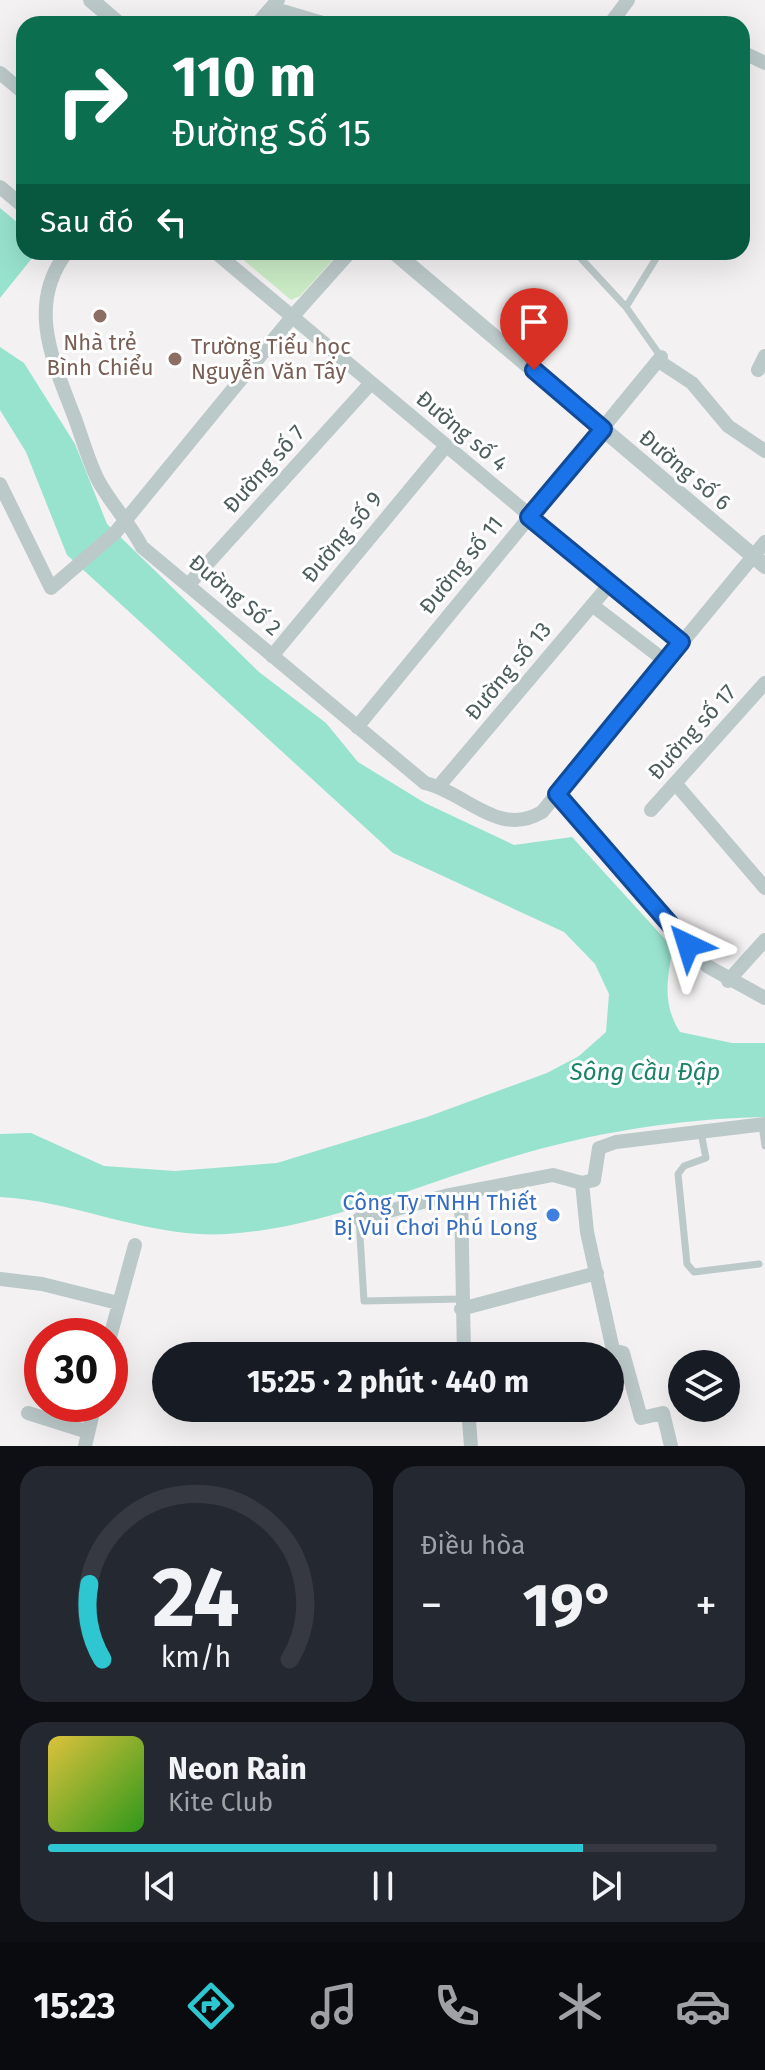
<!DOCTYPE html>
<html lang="vi">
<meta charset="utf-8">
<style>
body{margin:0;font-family:"Fira Sans",sans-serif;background:#242831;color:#f1f3f6;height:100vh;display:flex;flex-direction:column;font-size:30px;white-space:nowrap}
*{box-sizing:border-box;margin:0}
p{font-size:26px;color:#9ea1a6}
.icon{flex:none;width:44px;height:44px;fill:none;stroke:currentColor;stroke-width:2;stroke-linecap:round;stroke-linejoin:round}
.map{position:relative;height:1446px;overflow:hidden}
.side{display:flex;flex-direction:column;gap:20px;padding:20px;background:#0d0f14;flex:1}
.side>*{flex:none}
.guide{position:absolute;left:16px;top:16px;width:734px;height:244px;border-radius:24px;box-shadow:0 8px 32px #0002;background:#0b6e4f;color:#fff;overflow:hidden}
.fabs{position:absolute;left:668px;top:1350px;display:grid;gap:16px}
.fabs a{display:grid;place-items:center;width:72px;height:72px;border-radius:50%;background:#171b24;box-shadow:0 8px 32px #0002;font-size:40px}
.speed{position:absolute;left:24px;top:1318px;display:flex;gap:16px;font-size:40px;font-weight:700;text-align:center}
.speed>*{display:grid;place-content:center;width:104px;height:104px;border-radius:50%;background:#171b24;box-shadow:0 8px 32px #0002;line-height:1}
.speed .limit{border:12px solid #d22;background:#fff;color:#111}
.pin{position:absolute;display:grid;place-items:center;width:68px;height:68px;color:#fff;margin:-82px -34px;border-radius:50% 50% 50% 0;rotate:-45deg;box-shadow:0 0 8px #0007}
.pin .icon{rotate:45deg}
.me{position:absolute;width:88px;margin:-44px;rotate:319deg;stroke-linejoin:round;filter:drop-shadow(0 0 6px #0008)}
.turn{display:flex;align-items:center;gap:28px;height:168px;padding:0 24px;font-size:36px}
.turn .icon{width:104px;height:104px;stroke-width:2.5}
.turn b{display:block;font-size:56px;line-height:68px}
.then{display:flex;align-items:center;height:76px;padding:0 24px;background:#0003;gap:16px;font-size:30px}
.big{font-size:60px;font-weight:700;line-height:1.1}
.side .tile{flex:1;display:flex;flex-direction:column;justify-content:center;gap:12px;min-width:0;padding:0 28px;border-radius:24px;background:#242831}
.side .dial{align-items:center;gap:0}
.dial svg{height:208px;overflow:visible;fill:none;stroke:#363941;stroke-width:7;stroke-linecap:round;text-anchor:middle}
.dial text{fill:#f1f3f6;stroke:none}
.song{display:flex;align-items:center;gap:24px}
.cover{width:96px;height:96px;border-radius:12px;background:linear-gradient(135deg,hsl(50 70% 55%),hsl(110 70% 35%))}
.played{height:8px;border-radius:4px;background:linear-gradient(90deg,#2ec6d0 80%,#363941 80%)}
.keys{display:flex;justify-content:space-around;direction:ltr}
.heat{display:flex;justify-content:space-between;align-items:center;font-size:44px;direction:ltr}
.side .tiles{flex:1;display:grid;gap:20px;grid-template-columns:1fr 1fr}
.tile:last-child{grid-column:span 2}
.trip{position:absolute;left:152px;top:1342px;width:472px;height:80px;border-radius:40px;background:#171b24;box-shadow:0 8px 32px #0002;font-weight:700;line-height:80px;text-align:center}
.dock{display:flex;height:128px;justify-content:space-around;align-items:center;background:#090b0e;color:#9ea1a6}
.dock .icon{width:56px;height:56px}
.dock .selected{color:#2ec6d0}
.dock b{font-size:36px;color:#f1f3f6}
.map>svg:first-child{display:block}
.green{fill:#caebc6}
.water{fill:#98e3cd}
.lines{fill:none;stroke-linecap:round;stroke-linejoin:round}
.service{stroke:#bcc9c9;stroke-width:7}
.minor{stroke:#bcc9c9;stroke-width:14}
.tertiary{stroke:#bcc9c9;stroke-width:16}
.route-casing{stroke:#114b97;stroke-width:20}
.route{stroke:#1a73e8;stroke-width:14}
.education-dot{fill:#8d6e63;stroke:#fff;stroke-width:3}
.shop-dot{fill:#3f7fe0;stroke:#fff;stroke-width:3}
.labels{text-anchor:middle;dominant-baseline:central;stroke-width:6;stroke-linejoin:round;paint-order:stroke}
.education-label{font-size:22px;fill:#785e54;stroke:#fff}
.street-label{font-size:22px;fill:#4b5d5c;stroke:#fff}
.shop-label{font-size:22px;fill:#366cbe;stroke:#fff;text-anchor:end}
.water-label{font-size:24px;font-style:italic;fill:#1b8264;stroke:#fff}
</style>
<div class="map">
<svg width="765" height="1446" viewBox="0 0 765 1446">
<rect width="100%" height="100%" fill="#f3f1f2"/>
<path class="green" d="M 234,252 L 340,252 L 300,296 L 291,300 Z"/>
<path class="water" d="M 0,208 L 24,228 L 24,252 L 37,252 L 0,298 Z
M 0,347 L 24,363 L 75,444 L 107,524 L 259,672 L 326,723 L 358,762 L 425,803 L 514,845 L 572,837 L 673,948 C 667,979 662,1004 680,1032 L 732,1043 L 765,1043 L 765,1117 C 675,1119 589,1133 502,1160 C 412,1187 322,1228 227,1234 C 149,1239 77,1201 0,1197 L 0,1134 L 31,1133 L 104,1166 L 175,1171 L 277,1163 L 427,1117 L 547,1073 L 579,1056 L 606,1032 L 609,994 L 595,964 L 564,932 L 393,853 L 67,555 L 26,452 L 0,410 Z"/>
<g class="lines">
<path class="service" d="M 575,252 L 626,307 L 661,357
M 626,307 L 660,252
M 762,1125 L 765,1146
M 701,1133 L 706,1158 L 684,1166 L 678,1174 L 687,1264 L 694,1272 L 759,1264
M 359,1219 L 364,1301 L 461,1299"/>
<path class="minor" d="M 272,8 L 326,24
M 257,24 L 278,0
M 610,24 L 628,0
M 742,52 L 765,63
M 0,73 L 24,93
M 0,187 L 24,207
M 67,252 C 26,305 53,361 74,416 C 82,437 88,460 98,480 C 110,503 130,523 142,547 L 425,783 C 467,793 498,838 542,812 L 765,542
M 215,252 L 681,642
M 660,362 L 692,383 L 728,426 L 765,451
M 758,370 L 765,356
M 0,484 L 51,588 L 115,533 L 292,317 L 350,252
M 189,584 L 371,383
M 592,605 L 664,660
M 272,656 L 446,446
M 357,727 L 661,357
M 675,783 L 765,888
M 439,786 L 610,584
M 557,794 L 707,966 L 765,998
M 651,810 L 765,683
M 728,981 L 765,940
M 582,1183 L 587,1232 L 613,1350 L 623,1353 L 641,1418 L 663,1413 L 671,1446
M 461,1195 L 464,1356
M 359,1219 L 449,1195 L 553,1175 L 582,1183 L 594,1180 L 599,1148 L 616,1142 L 765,1124
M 0,1279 L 42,1284 L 118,1303
M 461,1309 L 597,1273
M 110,1337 L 135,1245
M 468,1408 L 471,1446
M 28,1413 L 88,1432
M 85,1446 L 95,1404"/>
<path class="tertiary" d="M 91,0 L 119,24
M 394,252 L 765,566"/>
</g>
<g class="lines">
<g class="route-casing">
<path id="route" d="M 534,370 L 603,429 L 529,517 L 681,642 L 557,794 L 688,945"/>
</g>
<use href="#route" class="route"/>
</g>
<g class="education-dot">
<circle cx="100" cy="316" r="8"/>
<circle cx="175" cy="359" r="8"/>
</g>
<circle class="shop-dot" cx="553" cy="1215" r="8"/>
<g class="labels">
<g class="education-label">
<text x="100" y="342">Nhà trẻ<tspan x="100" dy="25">Bình Chiểu</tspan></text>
<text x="191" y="346" text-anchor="start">Trường Tiểu học<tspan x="191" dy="25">Nguyễn Văn Tây</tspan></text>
</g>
<g class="street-label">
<text transform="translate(462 431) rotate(40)">Đường số 4</text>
<text transform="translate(264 469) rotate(-48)">Đường số 7</text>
<text transform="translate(685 470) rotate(40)">Đường số 6</text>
<text transform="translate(342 537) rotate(-50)">Đường số 9</text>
<text transform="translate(461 565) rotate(-51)">Đường số 11</text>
<text transform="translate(235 595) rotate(40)">Đường Số 2</text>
<text transform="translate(508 671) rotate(-50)">Đường số 13</text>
<text transform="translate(692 732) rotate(-48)">Đường số 17</text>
</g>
<g class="shop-label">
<text x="537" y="1202">Công Ty TNHH Thiết<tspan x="537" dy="25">Bị Vui Chơi Phú Long</tspan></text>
</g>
<g class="water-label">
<text x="645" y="1072">Sông Cầu Đập</text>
</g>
</g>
</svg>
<div class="fabs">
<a><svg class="icon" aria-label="layers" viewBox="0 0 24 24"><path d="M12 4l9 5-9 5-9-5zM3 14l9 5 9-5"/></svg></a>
</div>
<div class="speed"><div class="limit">30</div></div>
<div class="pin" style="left:534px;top:370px;background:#d93025"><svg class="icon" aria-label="arrive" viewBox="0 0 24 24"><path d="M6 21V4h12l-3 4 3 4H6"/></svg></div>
<svg class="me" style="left:688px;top:945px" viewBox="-20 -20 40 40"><path d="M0-17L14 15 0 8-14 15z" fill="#1a73e8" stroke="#fff" stroke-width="4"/></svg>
<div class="trip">15:25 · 2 phút · 440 m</div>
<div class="guide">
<div class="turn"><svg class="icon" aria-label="right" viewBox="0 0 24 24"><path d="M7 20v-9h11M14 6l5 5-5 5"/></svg><div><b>110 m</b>Đường Số 15</div></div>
<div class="then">Sau đó<svg class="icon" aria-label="left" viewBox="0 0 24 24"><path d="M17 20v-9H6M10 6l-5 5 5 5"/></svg></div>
</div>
</div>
<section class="side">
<div class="tiles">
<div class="tile dial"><svg viewBox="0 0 100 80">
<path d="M14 69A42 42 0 1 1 86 69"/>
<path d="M14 69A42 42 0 0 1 9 40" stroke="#2ec6d0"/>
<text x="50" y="56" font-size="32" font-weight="700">24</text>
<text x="50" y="72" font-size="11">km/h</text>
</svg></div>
<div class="tile"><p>Điều hòa</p>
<div class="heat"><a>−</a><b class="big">19°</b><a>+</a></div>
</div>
<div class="tile">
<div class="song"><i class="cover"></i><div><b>Neon Rain</b><p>Kite Club</p></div></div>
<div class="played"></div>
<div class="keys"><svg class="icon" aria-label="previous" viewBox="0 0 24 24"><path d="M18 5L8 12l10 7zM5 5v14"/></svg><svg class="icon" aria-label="pause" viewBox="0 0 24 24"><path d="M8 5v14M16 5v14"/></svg><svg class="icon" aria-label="next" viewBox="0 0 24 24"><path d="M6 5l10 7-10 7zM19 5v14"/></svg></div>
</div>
</div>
</section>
<nav class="dock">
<b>15:23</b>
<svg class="icon selected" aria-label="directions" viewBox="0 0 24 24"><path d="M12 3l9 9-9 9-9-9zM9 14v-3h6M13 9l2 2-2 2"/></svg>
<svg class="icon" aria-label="music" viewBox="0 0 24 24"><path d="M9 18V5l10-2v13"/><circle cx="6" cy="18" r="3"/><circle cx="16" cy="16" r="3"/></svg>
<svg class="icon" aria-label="phone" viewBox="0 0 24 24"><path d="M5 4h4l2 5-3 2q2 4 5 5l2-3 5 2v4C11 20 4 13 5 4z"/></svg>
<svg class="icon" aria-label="climate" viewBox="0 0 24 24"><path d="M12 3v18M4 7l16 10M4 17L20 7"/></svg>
<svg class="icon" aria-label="car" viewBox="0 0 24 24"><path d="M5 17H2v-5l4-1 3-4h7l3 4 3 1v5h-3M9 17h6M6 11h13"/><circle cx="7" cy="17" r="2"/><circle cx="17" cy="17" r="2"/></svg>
</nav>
